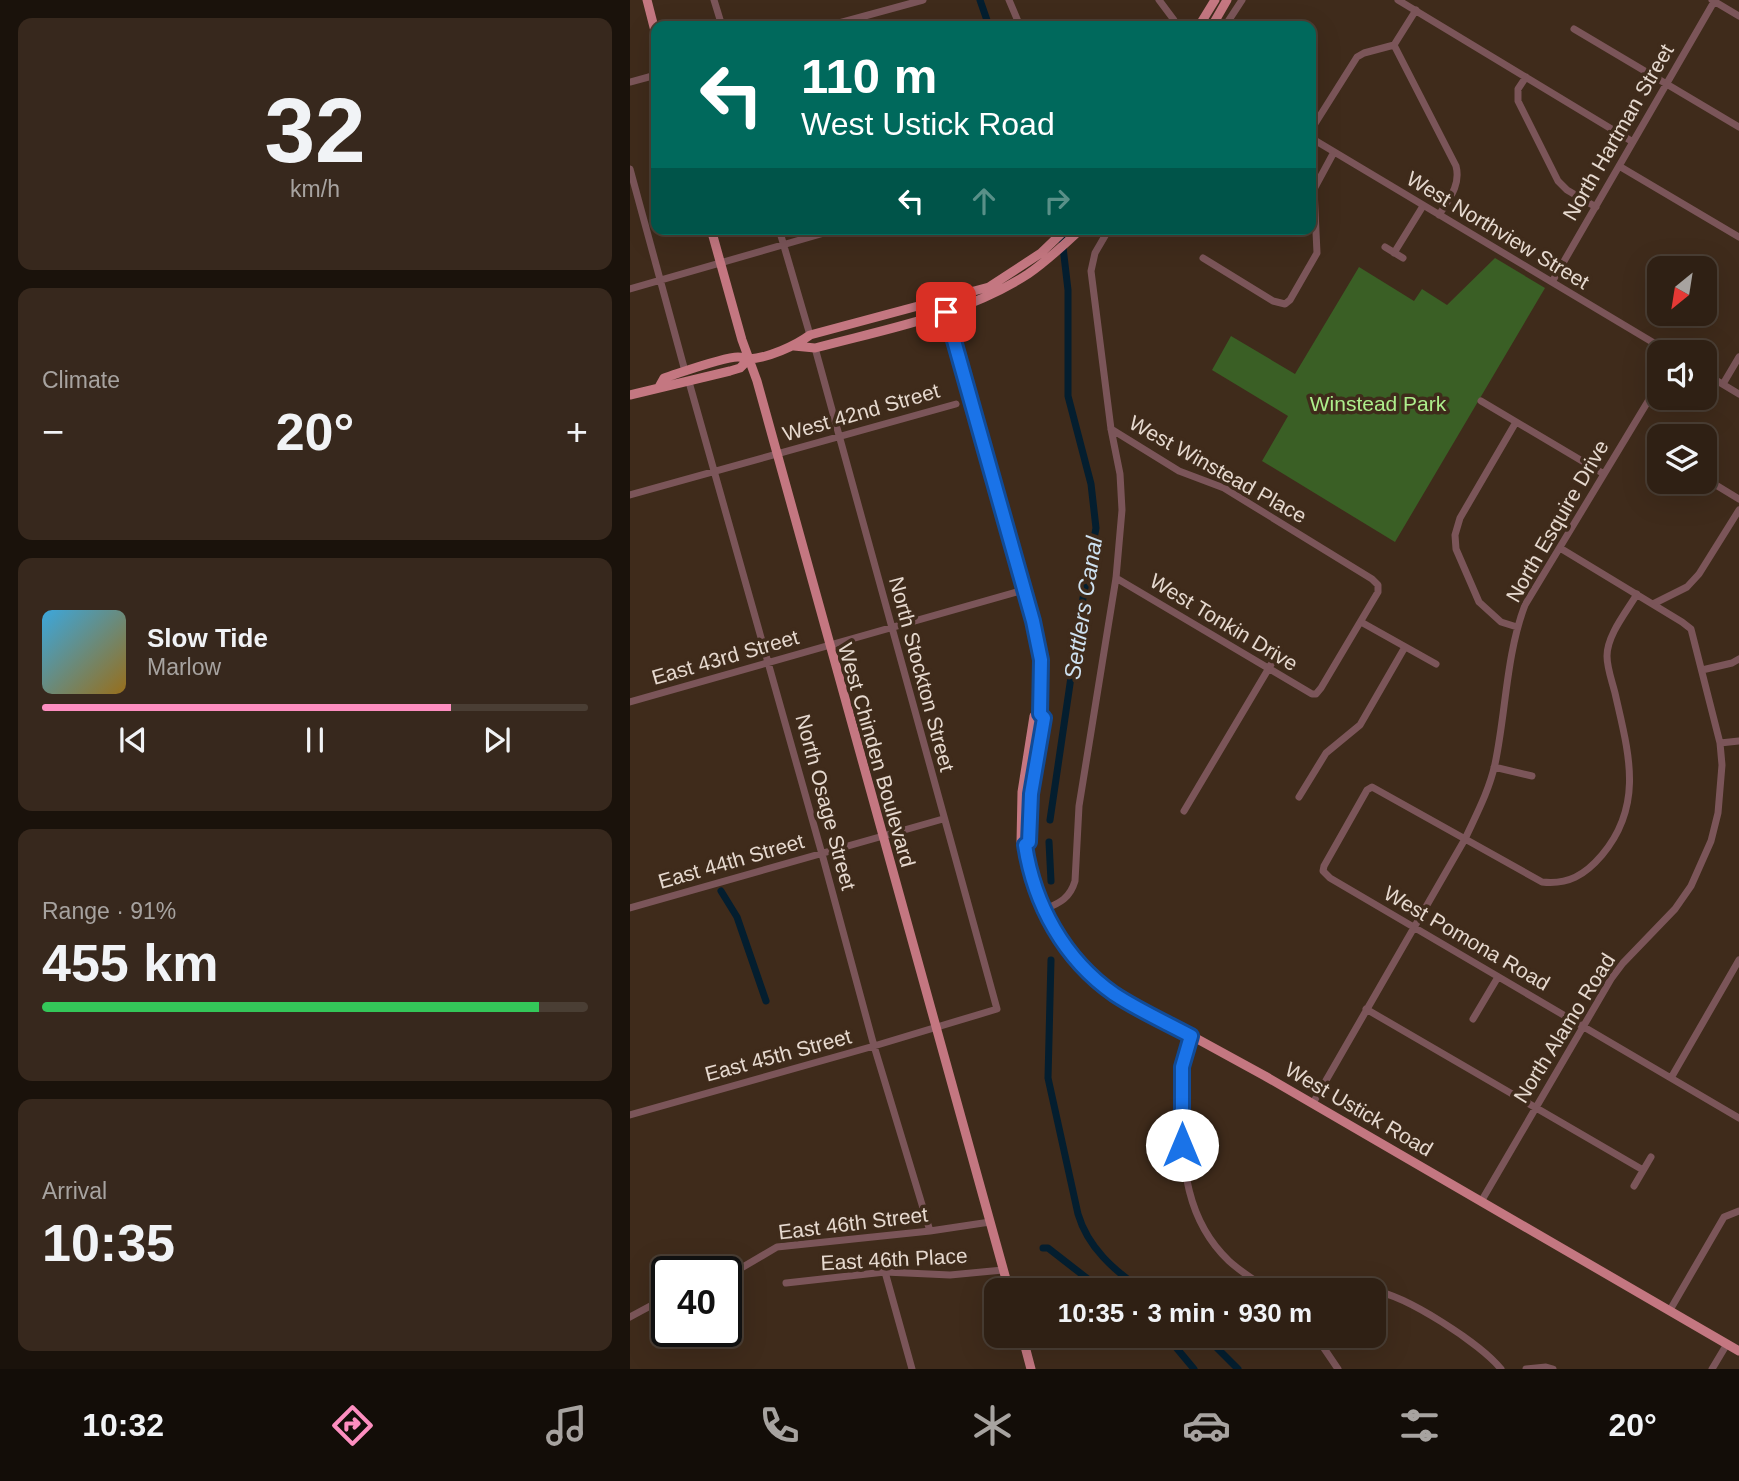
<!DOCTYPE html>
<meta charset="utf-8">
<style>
body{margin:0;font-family:Arial,sans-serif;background:#37281d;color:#f1f3f6;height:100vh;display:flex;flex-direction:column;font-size:26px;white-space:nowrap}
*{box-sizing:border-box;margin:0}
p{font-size:23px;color:#a7a3a0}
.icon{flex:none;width:38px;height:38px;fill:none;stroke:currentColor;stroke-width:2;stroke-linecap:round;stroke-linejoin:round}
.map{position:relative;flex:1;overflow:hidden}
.panel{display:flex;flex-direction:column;gap:18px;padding:18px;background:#1a120b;width:630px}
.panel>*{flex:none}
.guide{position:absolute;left:21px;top:21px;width:665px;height:214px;border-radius:14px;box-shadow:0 7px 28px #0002,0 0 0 2px #4a3e34;background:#00695c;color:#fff;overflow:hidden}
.needle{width:46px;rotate:210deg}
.tools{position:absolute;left:1017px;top:256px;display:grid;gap:14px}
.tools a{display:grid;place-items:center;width:70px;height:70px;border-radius:14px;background:#2f2014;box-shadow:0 7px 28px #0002,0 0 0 2px #4a3e34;font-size:35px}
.speed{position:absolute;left:21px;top:1256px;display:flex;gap:14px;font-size:35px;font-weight:700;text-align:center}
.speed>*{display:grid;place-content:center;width:91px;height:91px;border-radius:50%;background:#2f2014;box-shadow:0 7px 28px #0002,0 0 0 2px #4a3e34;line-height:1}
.speed .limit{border:4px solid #111;border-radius:10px;background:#fff;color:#111}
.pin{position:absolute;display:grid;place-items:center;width:60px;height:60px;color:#fff;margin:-30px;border-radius:14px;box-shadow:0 4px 10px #0006}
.me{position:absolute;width:77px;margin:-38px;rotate:0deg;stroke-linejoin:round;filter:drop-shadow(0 0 5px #0008)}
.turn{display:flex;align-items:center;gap:24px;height:147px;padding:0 35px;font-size:32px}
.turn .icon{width:91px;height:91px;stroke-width:2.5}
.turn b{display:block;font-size:49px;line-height:60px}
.lanes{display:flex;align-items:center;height:66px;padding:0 35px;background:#0003;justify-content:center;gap:35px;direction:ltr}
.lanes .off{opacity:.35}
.big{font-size:52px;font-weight:600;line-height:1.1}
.panel .card{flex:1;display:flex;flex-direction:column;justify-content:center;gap:10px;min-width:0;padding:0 24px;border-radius:14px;background:#37281d}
.panel .dial{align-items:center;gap:0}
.dial b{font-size:91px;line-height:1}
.song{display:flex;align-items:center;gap:21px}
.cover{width:84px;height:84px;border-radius:10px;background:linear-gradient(135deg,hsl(200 70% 55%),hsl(40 70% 35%))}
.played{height:7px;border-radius:4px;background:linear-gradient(90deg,#fd8ec0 75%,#4a3e34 75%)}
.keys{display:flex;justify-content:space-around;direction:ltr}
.heat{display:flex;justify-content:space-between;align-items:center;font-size:38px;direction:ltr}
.charge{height:10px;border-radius:5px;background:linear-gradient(90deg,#34c759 91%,#4a3e34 0)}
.trip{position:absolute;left:354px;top:1278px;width:402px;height:70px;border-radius:14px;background:#2f2014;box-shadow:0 7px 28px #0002,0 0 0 2px #4a3e34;font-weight:600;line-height:70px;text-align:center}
.tabs{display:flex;height:112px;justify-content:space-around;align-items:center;background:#130d08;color:#a7a3a0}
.tabs .icon{width:49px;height:49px}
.tabs .on{color:#fd8ec0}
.tabs b{font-size:32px;color:#f1f3f6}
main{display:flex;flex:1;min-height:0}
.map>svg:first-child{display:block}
.green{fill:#3a5f25}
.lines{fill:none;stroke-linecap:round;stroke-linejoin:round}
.canal{stroke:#041e2f;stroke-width:7}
.minor{stroke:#7b5559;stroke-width:7}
.major{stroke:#c47781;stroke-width:9}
.route-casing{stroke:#114b97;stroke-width:18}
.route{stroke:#1a73e8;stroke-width:12}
.labels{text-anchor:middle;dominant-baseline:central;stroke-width:7;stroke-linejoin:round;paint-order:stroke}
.street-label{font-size:21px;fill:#e6d9cf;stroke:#3f2b1b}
.park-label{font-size:21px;fill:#adee8c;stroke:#3f2b1b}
.water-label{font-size:23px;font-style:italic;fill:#cee1f0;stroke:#3f2b1b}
</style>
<main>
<section class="panel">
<div class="card dial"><b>32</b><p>km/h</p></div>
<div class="card"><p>Climate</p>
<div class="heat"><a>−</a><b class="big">20°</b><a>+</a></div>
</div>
<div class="card">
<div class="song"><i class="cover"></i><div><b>Slow Tide</b><p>Marlow</p></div></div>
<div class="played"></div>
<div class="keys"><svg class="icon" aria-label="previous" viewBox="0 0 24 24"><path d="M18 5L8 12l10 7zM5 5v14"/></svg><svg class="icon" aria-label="pause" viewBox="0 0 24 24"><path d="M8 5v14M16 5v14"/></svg><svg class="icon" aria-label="next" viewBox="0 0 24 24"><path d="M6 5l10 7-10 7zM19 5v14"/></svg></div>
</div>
<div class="card"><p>Range · 91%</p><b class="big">455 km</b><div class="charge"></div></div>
<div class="card"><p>Arrival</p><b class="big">10:35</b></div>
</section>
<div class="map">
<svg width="1109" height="1369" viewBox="0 0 1109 1369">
<rect width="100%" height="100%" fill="#3f2b1b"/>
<path class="green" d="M 865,258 L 915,288 L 765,542 L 632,461 L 658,416 L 582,370 L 601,336 L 665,374 L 729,267 L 784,301 L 792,289 L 817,305 Z"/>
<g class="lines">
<path class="canal" d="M 350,0 L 359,26
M 420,820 L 451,609 L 466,528 L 461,484 L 438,396 L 438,290 L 431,230
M 419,842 L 421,881
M 91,891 L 107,917 L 136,1001
M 421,960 L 418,1078 L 448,1214 C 458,1248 484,1270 512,1290
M 413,1248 L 418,1248 L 472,1290
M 531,1335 L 544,1345 L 564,1369
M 574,1335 L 608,1369"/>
<path class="minor" d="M 84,0 L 92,26
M 379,0 L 390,26
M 529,0 L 544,20
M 768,0 L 1003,142
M 1082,0 L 1109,16
M 198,26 L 293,0
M 595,26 L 612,0
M 944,29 L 1109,127
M 764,45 L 826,166 C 831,185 819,199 809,215
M 896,77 L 888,89 L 888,101 L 928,181 L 937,190 L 966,207
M 0,82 L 26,75
M 681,130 L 727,57 L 734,53 L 764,45 L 786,10
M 681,138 L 1039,352
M 989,166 L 1109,237
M 0,169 L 55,371
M 149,229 L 180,335
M 755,247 L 773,258
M 764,253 L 793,206
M 573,258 L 643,301 L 655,304 L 660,300 L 687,253 L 684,189 L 704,152
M 922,282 L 1085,0
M 0,289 L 208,229
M 1074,373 L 1109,394
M 59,382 L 192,854 L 244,1046 L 300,1231
M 1093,384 L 1109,357
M 851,401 L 974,474
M 886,422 L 830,518 L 825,535 L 826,549 L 849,602 L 871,622 L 887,627
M 481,429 L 549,471 L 594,488 L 742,579 L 748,585 L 748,592 L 691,688 L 686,694 L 682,694 L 486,578
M 1076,479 L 1109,499
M 0,495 L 326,404
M 1007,594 C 997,611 977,635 977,656 C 977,668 982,681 985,693 C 998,751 1015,804 972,855 C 955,875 938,885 912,882 L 742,787 L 737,790 L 694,866 L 693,871 L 700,878 L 1109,1118
M 1023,604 L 1057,587 L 1069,574 L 1109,510
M 731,622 L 806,664
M 1072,670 L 1102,663 L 1109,659
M 0,702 L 394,590
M 1090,743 L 1109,741
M 864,767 L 902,776
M 669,797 L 696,753 L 730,725 L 775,647
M 554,811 L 649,651
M 0,908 L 313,819
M 415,909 C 430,903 440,898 445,881 L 449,806 L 486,578 L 492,510 L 490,474 L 481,429 L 461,271 L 465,253 L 479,229
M 736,1009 L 1013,1170
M 843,1019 L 868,977
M 561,1036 C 551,1061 552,1084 552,1110 C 552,1166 556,1220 599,1261 C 611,1272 625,1280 638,1290
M 1041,1078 L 1109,960
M 683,1103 L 835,839 C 846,815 859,791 865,764 C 876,712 876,655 895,605 L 1029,383
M 0,1115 L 244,1046 L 367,1009 L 185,348
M 1004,1186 L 1021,1157
M 852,1200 L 981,979 L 993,963 L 1045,909 L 1061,886 L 1081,841 L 1088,813 L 1092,765 L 1090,743 L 1061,629 L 1052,622 L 930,548
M 255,1272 L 282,1369
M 96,1277 L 147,1247 L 300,1231 L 360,1222
M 156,1283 L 255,1272 L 320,1275 L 373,1270
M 744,1291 C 776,1295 851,1344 871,1369
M 1040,1310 L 1094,1217 L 1109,1211
M 0,1317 L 37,1297
M 685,1335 L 708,1369
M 896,1369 L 916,1367 L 923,1369
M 1082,1369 L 1097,1344"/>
<path class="major" d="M 17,0 L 26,35
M 569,26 L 585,0
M 582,26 L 597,0
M 81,229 L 112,340 L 127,381 L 379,1290
M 312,301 L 403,621 L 411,660 L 410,714 L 414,718 L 401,794 L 399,842 L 395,845
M 164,346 L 185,348 C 256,329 335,315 398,274 C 417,261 434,245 451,229
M 29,387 L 34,378 C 50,373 93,357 108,357 C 113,357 114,359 119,359 C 138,358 165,346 180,335 L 359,287 L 411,253 L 436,229
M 0,395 L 100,371 L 110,368 L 119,359
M 410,714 L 404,716 L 392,792 L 391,842 L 395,845 L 398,865 L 420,922 L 434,947 L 454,969 L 487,995 L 635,1076 L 1109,1351
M 392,1335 L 401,1369"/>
</g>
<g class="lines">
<g class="route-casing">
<path id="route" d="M 316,312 L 403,621 L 411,660 L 410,714 L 414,718 L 401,794 L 399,842 L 395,845 C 404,904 434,959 484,994 C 508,1010 535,1022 561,1036 L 552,1067 L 552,1145"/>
</g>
<use href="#route" class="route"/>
</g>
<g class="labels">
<g class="street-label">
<text transform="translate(988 132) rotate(-60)">North Hartman Street</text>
<text transform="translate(868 230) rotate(31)">West Northview Street</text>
<text transform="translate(231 412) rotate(-16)">West 42nd Street</text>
<text transform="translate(588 469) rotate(29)">West Winstead Place</text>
<text transform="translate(927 521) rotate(-60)">North Esquire Drive</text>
<text transform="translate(594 622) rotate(31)">West Tonkin Drive</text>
<text transform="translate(95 657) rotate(-16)">East 43rd Street</text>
<text transform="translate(292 674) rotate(75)">North Stockton Street</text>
<text transform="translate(247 755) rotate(74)">West Chinden Boulevard</text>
<text transform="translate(196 802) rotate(75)">North Osage Street</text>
<text transform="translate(101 861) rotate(-16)">East 44th Street</text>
<text transform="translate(837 938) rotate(30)">West Pomona Road</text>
<text transform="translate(934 1028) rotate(-58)">North Alamo Road</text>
<text transform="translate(148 1055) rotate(-15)">East 45th Street</text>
<text transform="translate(729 1109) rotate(30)">West Ustick Road</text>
<text transform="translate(223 1223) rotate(-7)">East 46th Street</text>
<text transform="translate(264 1259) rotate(-3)">East 46th Place</text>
</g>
<g class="park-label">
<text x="748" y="403">Winstead Park</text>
</g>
<g class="water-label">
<text transform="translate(453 608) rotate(-81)">Settlers Canal</text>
</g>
</g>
</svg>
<div class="tools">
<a><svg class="needle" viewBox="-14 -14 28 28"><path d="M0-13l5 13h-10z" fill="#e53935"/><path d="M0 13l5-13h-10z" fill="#a7a3a0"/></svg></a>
<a><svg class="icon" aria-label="sound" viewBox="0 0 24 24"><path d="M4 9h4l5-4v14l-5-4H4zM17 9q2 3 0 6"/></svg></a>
<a><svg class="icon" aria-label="layers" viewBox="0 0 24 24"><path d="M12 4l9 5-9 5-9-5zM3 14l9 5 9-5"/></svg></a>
</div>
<div class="speed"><div class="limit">40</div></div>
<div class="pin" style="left:316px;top:312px;background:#d93025"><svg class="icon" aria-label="arrive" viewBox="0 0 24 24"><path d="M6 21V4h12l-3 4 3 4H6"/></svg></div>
<svg class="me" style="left:552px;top:1145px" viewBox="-20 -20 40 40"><circle r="19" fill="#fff"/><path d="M0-13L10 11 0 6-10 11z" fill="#1a73e8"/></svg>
<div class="trip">10:35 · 3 min · 930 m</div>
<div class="guide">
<div class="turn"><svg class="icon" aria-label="left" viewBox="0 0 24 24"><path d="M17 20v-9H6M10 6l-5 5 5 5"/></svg><div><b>110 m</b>West Ustick Road</div></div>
<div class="lanes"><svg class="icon" aria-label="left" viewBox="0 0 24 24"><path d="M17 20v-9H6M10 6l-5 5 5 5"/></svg><svg class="icon off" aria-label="ahead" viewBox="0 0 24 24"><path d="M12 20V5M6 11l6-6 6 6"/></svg><svg class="icon off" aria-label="right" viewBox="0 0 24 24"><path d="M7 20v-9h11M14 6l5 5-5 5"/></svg></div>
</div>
</div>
</main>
<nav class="tabs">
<b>10:32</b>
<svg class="icon on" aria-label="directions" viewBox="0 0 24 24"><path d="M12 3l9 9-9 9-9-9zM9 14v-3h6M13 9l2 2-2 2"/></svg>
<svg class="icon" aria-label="music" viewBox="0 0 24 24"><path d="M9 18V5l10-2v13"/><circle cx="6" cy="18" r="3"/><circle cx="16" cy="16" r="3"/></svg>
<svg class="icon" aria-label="phone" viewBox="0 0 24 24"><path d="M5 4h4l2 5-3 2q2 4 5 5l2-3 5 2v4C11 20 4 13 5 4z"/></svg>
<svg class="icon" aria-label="climate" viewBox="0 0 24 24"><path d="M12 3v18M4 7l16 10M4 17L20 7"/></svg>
<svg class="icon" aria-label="car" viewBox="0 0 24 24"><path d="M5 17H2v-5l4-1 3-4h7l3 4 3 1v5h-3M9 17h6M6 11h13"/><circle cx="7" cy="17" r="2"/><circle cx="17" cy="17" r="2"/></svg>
<svg class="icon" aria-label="filters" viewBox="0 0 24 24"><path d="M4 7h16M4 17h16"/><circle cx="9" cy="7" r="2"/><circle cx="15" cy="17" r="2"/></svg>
<b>20°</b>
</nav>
